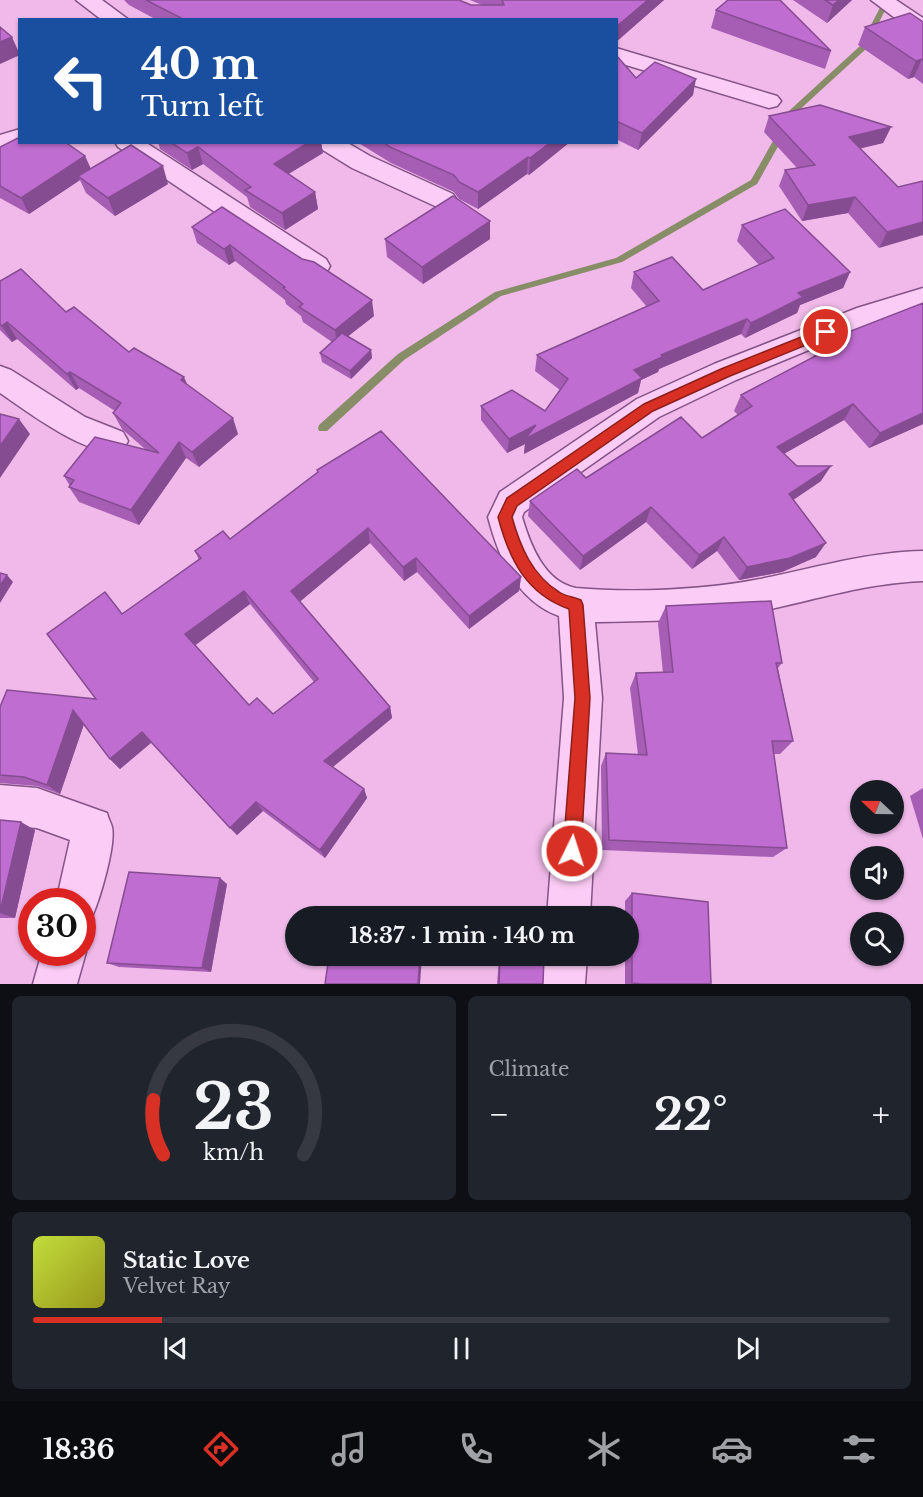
<!DOCTYPE html>
<meta charset="utf-8">
<style>
body{margin:0;font-family:"Libre Baskerville",serif;background:#20242c;color:#f1f3f6;height:100vh;display:flex;flex-direction:column;font-size:22px;white-space:nowrap}
*{box-sizing:border-box;margin:0}
p{font-size:20px;color:#9ea1a6}
.icon{flex:none;width:33px;height:33px;fill:none;stroke:currentColor;stroke-width:2;stroke-linecap:round;stroke-linejoin:round}
.map{position:relative;height:984px;overflow:hidden}
.sheet{display:flex;flex-direction:column;gap:12px;padding:12px;background:#0d0f14;flex:1}
.sheet>*{flex:none}
.banner{position:absolute;left:18px;top:18px;width:600px;height:126px;border-radius:0px;box-shadow:0 2px 4px #0004;background:#1a4fa0;color:#fff;overflow:hidden}
.needle{width:39px;rotate:292deg}
.buttons{position:absolute;left:850px;top:780px;display:grid;gap:12px}
.buttons a{display:grid;place-items:center;width:54px;height:54px;border-radius:50%;background:#171b24;box-shadow:0 2px 4px #0004;font-size:30px}
.speed{position:absolute;left:18px;top:888px;display:flex;gap:12px;font-size:30px;font-weight:700;text-align:center}
.speed>*{display:grid;place-content:center;width:78px;height:78px;border-radius:50%;background:#171b24;box-shadow:0 2px 4px #0004;line-height:1}
.speed .limit{border:9px solid #d22;background:#fff;color:#111}
.pin{position:absolute;display:grid;place-items:center;width:51px;height:51px;color:#fff;margin:-26px;border:3px solid #fff;border-radius:50%;box-shadow:0 2px 6px #0007}
.me{position:absolute;width:66px;margin:-33px;rotate:4deg;stroke-linejoin:round;filter:drop-shadow(0 0 4px #0008)}
.turn{display:flex;align-items:center;gap:21px;height:126px;padding:0 24px;font-size:27px}
.turn .icon{width:78px;height:78px;stroke-width:2.5}
.turn b{display:block;font-size:42px;line-height:51px}
.big{font-size:45px;font-weight:800;line-height:1.1}
.sheet .widget{flex:1;display:flex;flex-direction:column;justify-content:center;gap:9px;min-width:0;padding:0 21px;border-radius:9px;background:#20242c}
.sheet .dial{align-items:center;gap:0}
.dial svg{height:156px;overflow:visible;fill:none;stroke:#363941;stroke-width:7;stroke-linecap:round;text-anchor:middle}
.dial text{fill:#f1f3f6;stroke:none}
.song{display:flex;align-items:center;gap:18px}
.cover{width:72px;height:72px;border-radius:9px;background:linear-gradient(135deg,hsl(70 70% 55%),hsl(60 70% 35%))}
.played{height:6px;border-radius:3px;background:linear-gradient(90deg,#d93025 15%,#363941 15%)}
.keys{display:flex;justify-content:space-around;direction:ltr}
.heat{display:flex;justify-content:space-between;align-items:center;font-size:33px;direction:ltr}
.sheet .tiles{flex:1;display:grid;gap:12px;grid-template-columns:1fr 1fr}
.widget:last-child{grid-column:span 2}
.trip{position:absolute;left:285px;top:906px;width:354px;height:60px;border-radius:30px;background:#171b24;box-shadow:0 2px 4px #0004;font-weight:800;line-height:60px;text-align:center}
.tab-bar{display:flex;height:96px;justify-content:space-around;align-items:center;background:#090b0e;color:#9ea1a6}
.tab-bar .icon{width:42px;height:42px}
.tab-bar .on{color:#d93025}
.tab-bar b{font-size:27px;color:#f1f3f6}
.map>svg:first-child{display:block}
.lines{fill:none;stroke-linecap:round;stroke-linejoin:round}
.stream{fill:#878d66;fill-rule:evenodd}
.minor-casing{stroke:#845387;stroke-width:3}
.minor{fill:#fbccf5;fill-rule:evenodd}
.wall{fill:#a55eb4;fill-rule:evenodd}
.shaded-wall{fill:#864c92}
.building{fill:#c06dd1;stroke:#864c92;stroke-width:1.5;fill-rule:evenodd}
.route{fill:#d93025;stroke:#8d1f18;stroke-width:1.5}
</style>
<div class="map">
<svg width="923" height="984" viewBox="0 0 923 984">
<rect width="100%" height="100%" fill="#f0b9e9"/>
<g class="lines">
<path class="stream" d="M 884,0 L 890,0 L 866,49 L 796,113 L 791,122 L 785,122 L 784,120 L 790,110 L 860,46 Z
M 778,132 L 784,132 L 785,134 L 757,184 L 622,262 L 501,296 L 404,360 L 327,431 L 319,431 L 318,428 L 319,425 L 398,354 L 495,292 L 616,258 L 751,180 Z"/>
<g class="minor-casing">
<path id="minor" d="M 76,0 L 102,0 L 129,20 L 102,20 Z
M 871,0 L 896,0 L 923,18 L 923,35 L 915,33 Z
M 616,48 L 777,96 L 781,101 L 777,106 L 769,108 L 616,62 Z
M 20,129 L 20,142 L 26,142 L 0,152 L 0,135 Z
M 115,142 L 145,142 L 326,259 L 330,266 L 326,273 L 316,276 L 306,273 L 118,147 Z
M 315,142 L 346,142 L 370,156 L 453,194 L 457,200 L 453,206 L 444,209 L 435,206 L 352,168 L 318,147 Z
M 923,288 L 923,308 L 877,322 L 736,380 L 659,417 L 524,512 L 522,517 C 530,544 544,582 576,588 C 632,593 705,590 760,579 C 815,568 867,552 923,551 L 923,581 C 865,583 812,601 756,612 C 703,621 649,621 595,622 L 602,698 L 590,916 L 547,916 L 564,698 L 559,616 C 516,600 499,558 488,517 L 500,492 L 637,399 L 714,364 L 857,308 Z
M 0,366 L 11,370 L 85,417 L 123,432 L 128,441 L 123,450 C 91,461 27,411 0,393 Z
M 0,785 L 37,788 L 107,813 C 108,818 111,823 112,827 C 116,845 100,899 92,917 L 82,921 L 82,902 L 56,902 L 70,840 L 37,828 L 0,825 Z
M 82,944 L 86,952 L 77,984 L 33,984 L 42,952 L 82,952 Z
M 543,956 L 587,956 L 585,984 L 541,984 Z"/>
</g>
<use href="#minor" class="minor"/>
</g>
<path class="wall" d="M 124,0 L 459,0 L 471,5 L 482,5 L 470,0 L 664,0 L 616,42 L 616,20 L 157,20 L 129,5 Z
M 793,0 L 852,0 L 827,23 Z
M 716,10 L 831,51 L 825,69 L 711,28 Z
M 923,22 L 923,84 L 914,77 L 908,79 L 858,45 L 865,27 Z
M 616,55 L 636,78 L 693,95 L 638,150 L 616,139 Z
M 769,116 L 891,127 L 883,143 L 860,148 L 898,187 L 923,181 L 879,248 L 848,213 L 802,221 L 779,186 L 785,170 L 797,168 L 764,132 Z
M 158,142 L 321,142 L 323,153 L 288,174 L 315,192 L 318,209 L 285,230 L 250,207 L 247,197 L 203,164 L 192,170 L 160,149 Z
M 357,142 L 570,142 L 529,175 L 527,174 L 478,209 L 459,199 L 454,192 L 391,163 Z
M 0,147 L 85,156 L 91,169 L 168,184 L 115,216 L 86,193 L 80,180 L 29,214 L 0,198 Z
M 222,207 L 374,316 L 348,336 L 371,350 L 372,358 L 351,379 L 322,362 L 320,353 L 332,342 L 303,322 L 301,316 L 286,304 L 285,300 L 235,261 L 229,265 L 197,243 L 192,227 Z
M 742,225 L 850,272 L 843,288 L 800,305 L 797,313 L 745,338 L 741,334 L 659,369 L 658,372 L 641,380 L 638,393 L 524,454 L 525,444 L 507,453 L 481,420 L 481,406 L 545,411 L 560,390 L 535,371 L 537,355 L 647,307 L 631,288 L 634,272 L 703,290 L 759,265 L 737,241 Z
M 385,239 L 490,239 L 423,284 L 387,257 Z
M 0,281 L 66,312 L 129,352 L 188,385 L 238,434 L 199,467 L 186,458 L 139,525 L 79,502 L 69,487 L 70,486 L 64,476 L 145,449 L 122,429 L 113,413 L 115,411 L 79,388 L 76,390 L 17,339 L 12,342 L 0,330 Z
M 820,343 L 923,424 L 869,448 L 844,420 L 784,454 L 797,466 L 821,481 L 793,500 L 816,557 L 782,572 L 739,580 L 717,551 L 692,569 L 646,522 L 580,570 L 528,516 L 530,501 L 586,478 L 702,438 L 738,415 L 734,411 L 741,395 L 813,357 Z
M 317,470 L 521,577 L 519,591 L 469,629 L 417,572 L 404,581 L 370,543 L 300,601 L 390,707 L 392,718 L 333,767 L 364,789 L 367,798 L 325,858 L 263,811 L 237,835 L 152,742 L 120,769 L 110,759 L 84,724 L 60,794 L 37,786 L 0,783 L 0,707 L 96,699 L 122,614 L 199,560 L 195,551 L 230,539 L 318,472 ZM 250,604 L 314,682 L 273,714 L 249,705 L 195,645 Z
M 666,606 L 782,663 L 778,668 L 793,741 L 780,754 L 774,754 L 787,848 L 773,857 L 602,850 L 601,766 L 606,753 L 638,755 L 630,688 L 636,673 L 663,673 L 658,623 Z
M 923,788 L 923,839 L 910,796 Z
M 0,820 L 35,830 L 15,918 L 0,918 Z
M 227,884 L 211,972 L 119,967 L 107,963 Z
M 632,893 L 711,984 L 625,984 L 625,956 L 628,956 L 628,916 L 625,916 L 625,901 Z
M 499,956 L 524,956 L 543,984 L 497,984 Z"/>
<path class="shaded-wall" d="M 648,0 L 664,0 L 616,42 L 616,27 Z
M 839,0 L 852,0 L 827,23 L 833,5 Z
M 12,37 L 20,55 L 0,64 L 0,42 Z
M 922,59 L 914,77 L 908,79 L 916,61 Z
M 696,79 L 693,95 L 638,150 L 642,133 Z
M 891,127 L 883,143 L 842,153 L 849,137 Z
M 309,142 L 321,142 L 323,153 L 277,181 L 274,164 Z
M 551,142 L 570,142 L 529,175 L 530,158 Z
M 198,147 L 203,164 L 192,170 L 187,153 Z
M 85,156 L 92,172 L 78,176 L 80,180 L 29,214 L 21,198 Z
M 528,157 L 527,174 L 478,209 L 478,192 Z
M 163,166 L 168,184 L 115,216 L 108,198 Z
M 315,192 L 318,209 L 285,230 L 282,213 Z
M 855,197 L 848,213 L 802,221 L 808,205 Z
M 490,221 L 490,239 L 423,284 L 422,267 Z
M 923,222 L 923,235 L 879,248 L 887,232 Z
M 230,245 L 235,261 L 229,265 L 224,249 Z
M 850,272 L 843,288 L 800,305 L 797,313 L 745,338 L 751,323 L 798,293 Z
M 372,300 L 374,316 L 337,345 L 335,330 Z
M 747,319 L 741,334 L 659,369 L 658,372 L 641,380 L 638,393 L 524,454 L 525,444 L 507,453 L 509,439 L 661,355 Z
M 7,322 L 17,339 L 12,342 L 2,326 Z
M 371,350 L 372,358 L 351,379 L 350,371 Z
M 70,372 L 79,388 L 76,390 L 67,374 Z
M 184,377 L 191,393 L 181,380 Z
M 853,404 L 844,420 L 769,462 L 777,447 Z
M 923,413 L 923,424 L 869,448 L 880,433 Z
M 233,418 L 238,434 L 199,467 L 192,452 Z
M 19,419 L 30,434 L 0,478 L 0,446 Z
M 179,442 L 186,458 L 139,525 L 131,510 Z
M 831,466 L 821,481 L 780,509 L 789,494 Z
M 651,507 L 646,522 L 580,570 L 583,556 Z
M 368,528 L 370,543 L 296,605 L 291,591 Z
M 724,537 L 717,551 L 692,569 L 699,555 Z
M 826,543 L 816,557 L 782,572 L 739,580 L 747,567 Z
M 416,558 L 417,572 L 404,581 L 403,567 Z
M 7,575 L 13,582 L 0,603 L 0,586 Z
M 521,577 L 519,591 L 469,629 L 469,616 Z
M 244,591 L 250,604 L 193,647 L 185,634 Z
M 390,707 L 392,718 L 329,770 L 324,761 Z
M 73,710 L 85,721 L 60,794 L 47,785 Z
M 142,732 L 152,742 L 120,769 L 110,759 Z
M 364,789 L 367,798 L 325,858 L 320,850 Z
M 256,802 L 263,811 L 237,835 L 230,828 Z
M 21,822 L 35,830 L 15,918 L 0,913 Z
M 220,878 L 227,884 L 211,972 L 202,968 Z
M 420,956 L 422,956 L 420,984 L 418,984 Z"/>
<path class="building" d="M 146,0 L 459,0 L 471,5 L 504,5 L 502,0 L 648,0 L 616,27 L 616,20 L 185,20 Z
M 728,0 L 780,0 L 831,51 L 716,10 Z
M 825,0 L 839,0 L 833,5 Z
M 910,13 L 923,22 L 923,60 L 922,59 L 916,61 L 865,27 Z
M 0,27 L 12,37 L 0,42 Z
M 616,55 L 636,78 L 655,62 L 696,79 L 642,133 L 616,121 Z
M 820,105 L 891,127 L 849,137 L 898,187 L 923,181 L 923,222 L 887,232 L 855,197 L 808,205 L 785,170 L 815,165 L 769,116 Z
M 20,137 L 20,142 L 65,142 L 85,156 L 21,198 L 0,186 L 0,147 Z
M 170,142 L 309,142 L 274,164 L 315,192 L 282,213 L 245,190 L 251,187 L 198,147 L 187,153 Z
M 383,142 L 551,142 L 530,158 L 528,157 L 478,192 L 459,182 L 454,175 L 390,147 Z
M 131,145 L 163,166 L 108,198 L 78,176 Z
M 453,196 L 490,221 L 422,267 L 385,239 Z
M 222,207 L 302,259 L 314,262 L 372,300 L 335,330 L 299,307 L 303,304 L 283,288 L 285,287 L 230,245 L 224,249 L 192,227 Z
M 785,209 L 850,272 L 798,293 L 803,297 L 751,323 L 747,319 L 661,355 L 662,357 L 634,370 L 642,378 L 525,439 L 536,425 L 509,439 L 481,406 L 512,390 L 545,411 L 568,379 L 537,355 L 659,301 L 634,272 L 672,257 L 703,290 L 774,258 L 742,225 Z
M 21,269 L 66,312 L 74,307 L 129,352 L 134,348 L 184,377 L 181,380 L 233,418 L 192,452 L 179,442 L 131,510 L 69,487 L 74,480 L 64,476 L 95,437 L 159,453 L 113,413 L 121,403 L 70,372 L 67,374 L 7,322 L 2,326 L 0,324 L 0,281 Z
M 923,303 L 923,413 L 880,433 L 853,404 L 777,447 L 797,466 L 831,466 L 789,494 L 826,543 L 790,558 L 747,567 L 724,537 L 699,555 L 651,507 L 583,556 L 530,501 L 577,469 L 586,478 L 681,417 L 702,438 L 752,406 L 741,395 L 827,350 L 820,343 Z
M 342,333 L 371,350 L 350,371 L 320,353 Z
M 0,414 L 19,419 L 0,446 Z
M 381,431 L 521,577 L 469,616 L 416,558 L 403,567 L 368,528 L 291,591 L 390,707 L 324,761 L 364,789 L 320,850 L 256,802 L 230,828 L 142,732 L 110,759 L 73,710 L 47,785 L 24,777 L 0,775 L 0,707 L 7,690 L 96,699 L 47,634 L 105,592 L 122,614 L 201,558 L 195,551 L 223,531 L 230,539 L 318,472 L 317,470 ZM 244,591 L 318,679 L 273,714 L 257,698 L 249,705 L 185,634 Z
M 0,573 L 7,575 L 0,586 Z
M 771,601 L 782,663 L 776,663 L 793,741 L 772,741 L 787,848 L 609,840 L 606,753 L 647,755 L 636,673 L 673,672 L 666,606 Z
M 0,820 L 21,822 L 0,912 Z
M 129,872 L 220,878 L 202,968 L 107,963 Z
M 632,893 L 708,902 L 711,984 L 642,984 L 632,983 Z
M 329,956 L 420,956 L 418,984 L 325,984 Z
M 500,956 L 524,956 L 544,957 L 543,984 L 499,984 Z"/>
<path class="route" d="M 826,327 L 833,332 L 831,335 L 730,376 L 653,411 L 517,506 L 512,517 C 520,546 532,575 559,592 C 565,596 574,597 581,600 L 583,605 L 590,698 L 581,851 L 578,857 L 572,860 L 566,857 L 563,851 L 575,698 L 569,609 C 526,594 509,559 498,517 L 507,498 L 644,404 L 721,369 Z"/>
</svg>
<div class="buttons">
<a><svg class="needle" viewBox="-14 -14 28 28"><path d="M0-13l5 13h-10z" fill="#e53935"/><path d="M0 13l5-13h-10z" fill="#9ea1a6"/></svg></a>
<a><svg class="icon" aria-label="sound" viewBox="0 0 24 24"><path d="M4 9h4l5-4v14l-5-4H4zM17 9q2 3 0 6"/></svg></a>
<a><svg class="icon" aria-label="search" viewBox="0 0 24 24"><circle cx="10" cy="10" r="6"/><path d="M15 15l6 6"/></svg></a>
</div>
<div class="speed"><div class="limit">30</div></div>
<div class="pin" style="left:826px;top:332px;background:#d93025"><svg class="icon" aria-label="arrive" viewBox="0 0 24 24"><path d="M6 21V4h12l-3 4 3 4H6"/></svg></div>
<svg class="me" style="left:572px;top:851px" viewBox="-20 -20 40 40"><circle r="17" fill="#d93025" stroke="#fff" stroke-width="3"/><path d="M0-11L8 9 0 5-8 9z" fill="#fff"/></svg>
<div class="trip">18:37 · 1 min · 140 m</div>
<div class="banner">
<div class="turn"><svg class="icon" aria-label="left" viewBox="0 0 24 24"><path d="M17 20v-9H6M10 6l-5 5 5 5"/></svg><div><b>40 m</b>Turn left</div></div>
</div>
</div>
<section class="sheet">
<div class="tiles">
<div class="widget dial"><svg viewBox="0 0 100 80">
<path d="M14 69A42 42 0 1 1 86 69"/>
<path d="M14 69A42 42 0 0 1 9 41" stroke="#d93025"/>
<text x="50" y="56" font-size="32" font-weight="700">23</text>
<text x="50" y="72" font-size="11">km/h</text>
</svg></div>
<div class="widget"><p>Climate</p>
<div class="heat"><a>−</a><b class="big">22°</b><a>+</a></div>
</div>
<div class="widget">
<div class="song"><i class="cover"></i><div><b>Static Love</b><p>Velvet Ray</p></div></div>
<div class="played"></div>
<div class="keys"><svg class="icon" aria-label="previous" viewBox="0 0 24 24"><path d="M18 5L8 12l10 7zM5 5v14"/></svg><svg class="icon" aria-label="pause" viewBox="0 0 24 24"><path d="M8 5v14M16 5v14"/></svg><svg class="icon" aria-label="next" viewBox="0 0 24 24"><path d="M6 5l10 7-10 7zM19 5v14"/></svg></div>
</div>
</div>
</section>
<nav class="tab-bar">
<b>18:36</b>
<svg class="icon on" aria-label="directions" viewBox="0 0 24 24"><path d="M12 3l9 9-9 9-9-9zM9 14v-3h6M13 9l2 2-2 2"/></svg>
<svg class="icon" aria-label="music" viewBox="0 0 24 24"><path d="M9 18V5l10-2v13"/><circle cx="6" cy="18" r="3"/><circle cx="16" cy="16" r="3"/></svg>
<svg class="icon" aria-label="phone" viewBox="0 0 24 24"><path d="M5 4h4l2 5-3 2q2 4 5 5l2-3 5 2v4C11 20 4 13 5 4z"/></svg>
<svg class="icon" aria-label="climate" viewBox="0 0 24 24"><path d="M12 3v18M4 7l16 10M4 17L20 7"/></svg>
<svg class="icon" aria-label="car" viewBox="0 0 24 24"><path d="M5 17H2v-5l4-1 3-4h7l3 4 3 1v5h-3M9 17h6M6 11h13"/><circle cx="7" cy="17" r="2"/><circle cx="17" cy="17" r="2"/></svg>
<svg class="icon" aria-label="filters" viewBox="0 0 24 24"><path d="M4 7h16M4 17h16"/><circle cx="9" cy="7" r="2"/><circle cx="15" cy="17" r="2"/></svg>
</nav>
